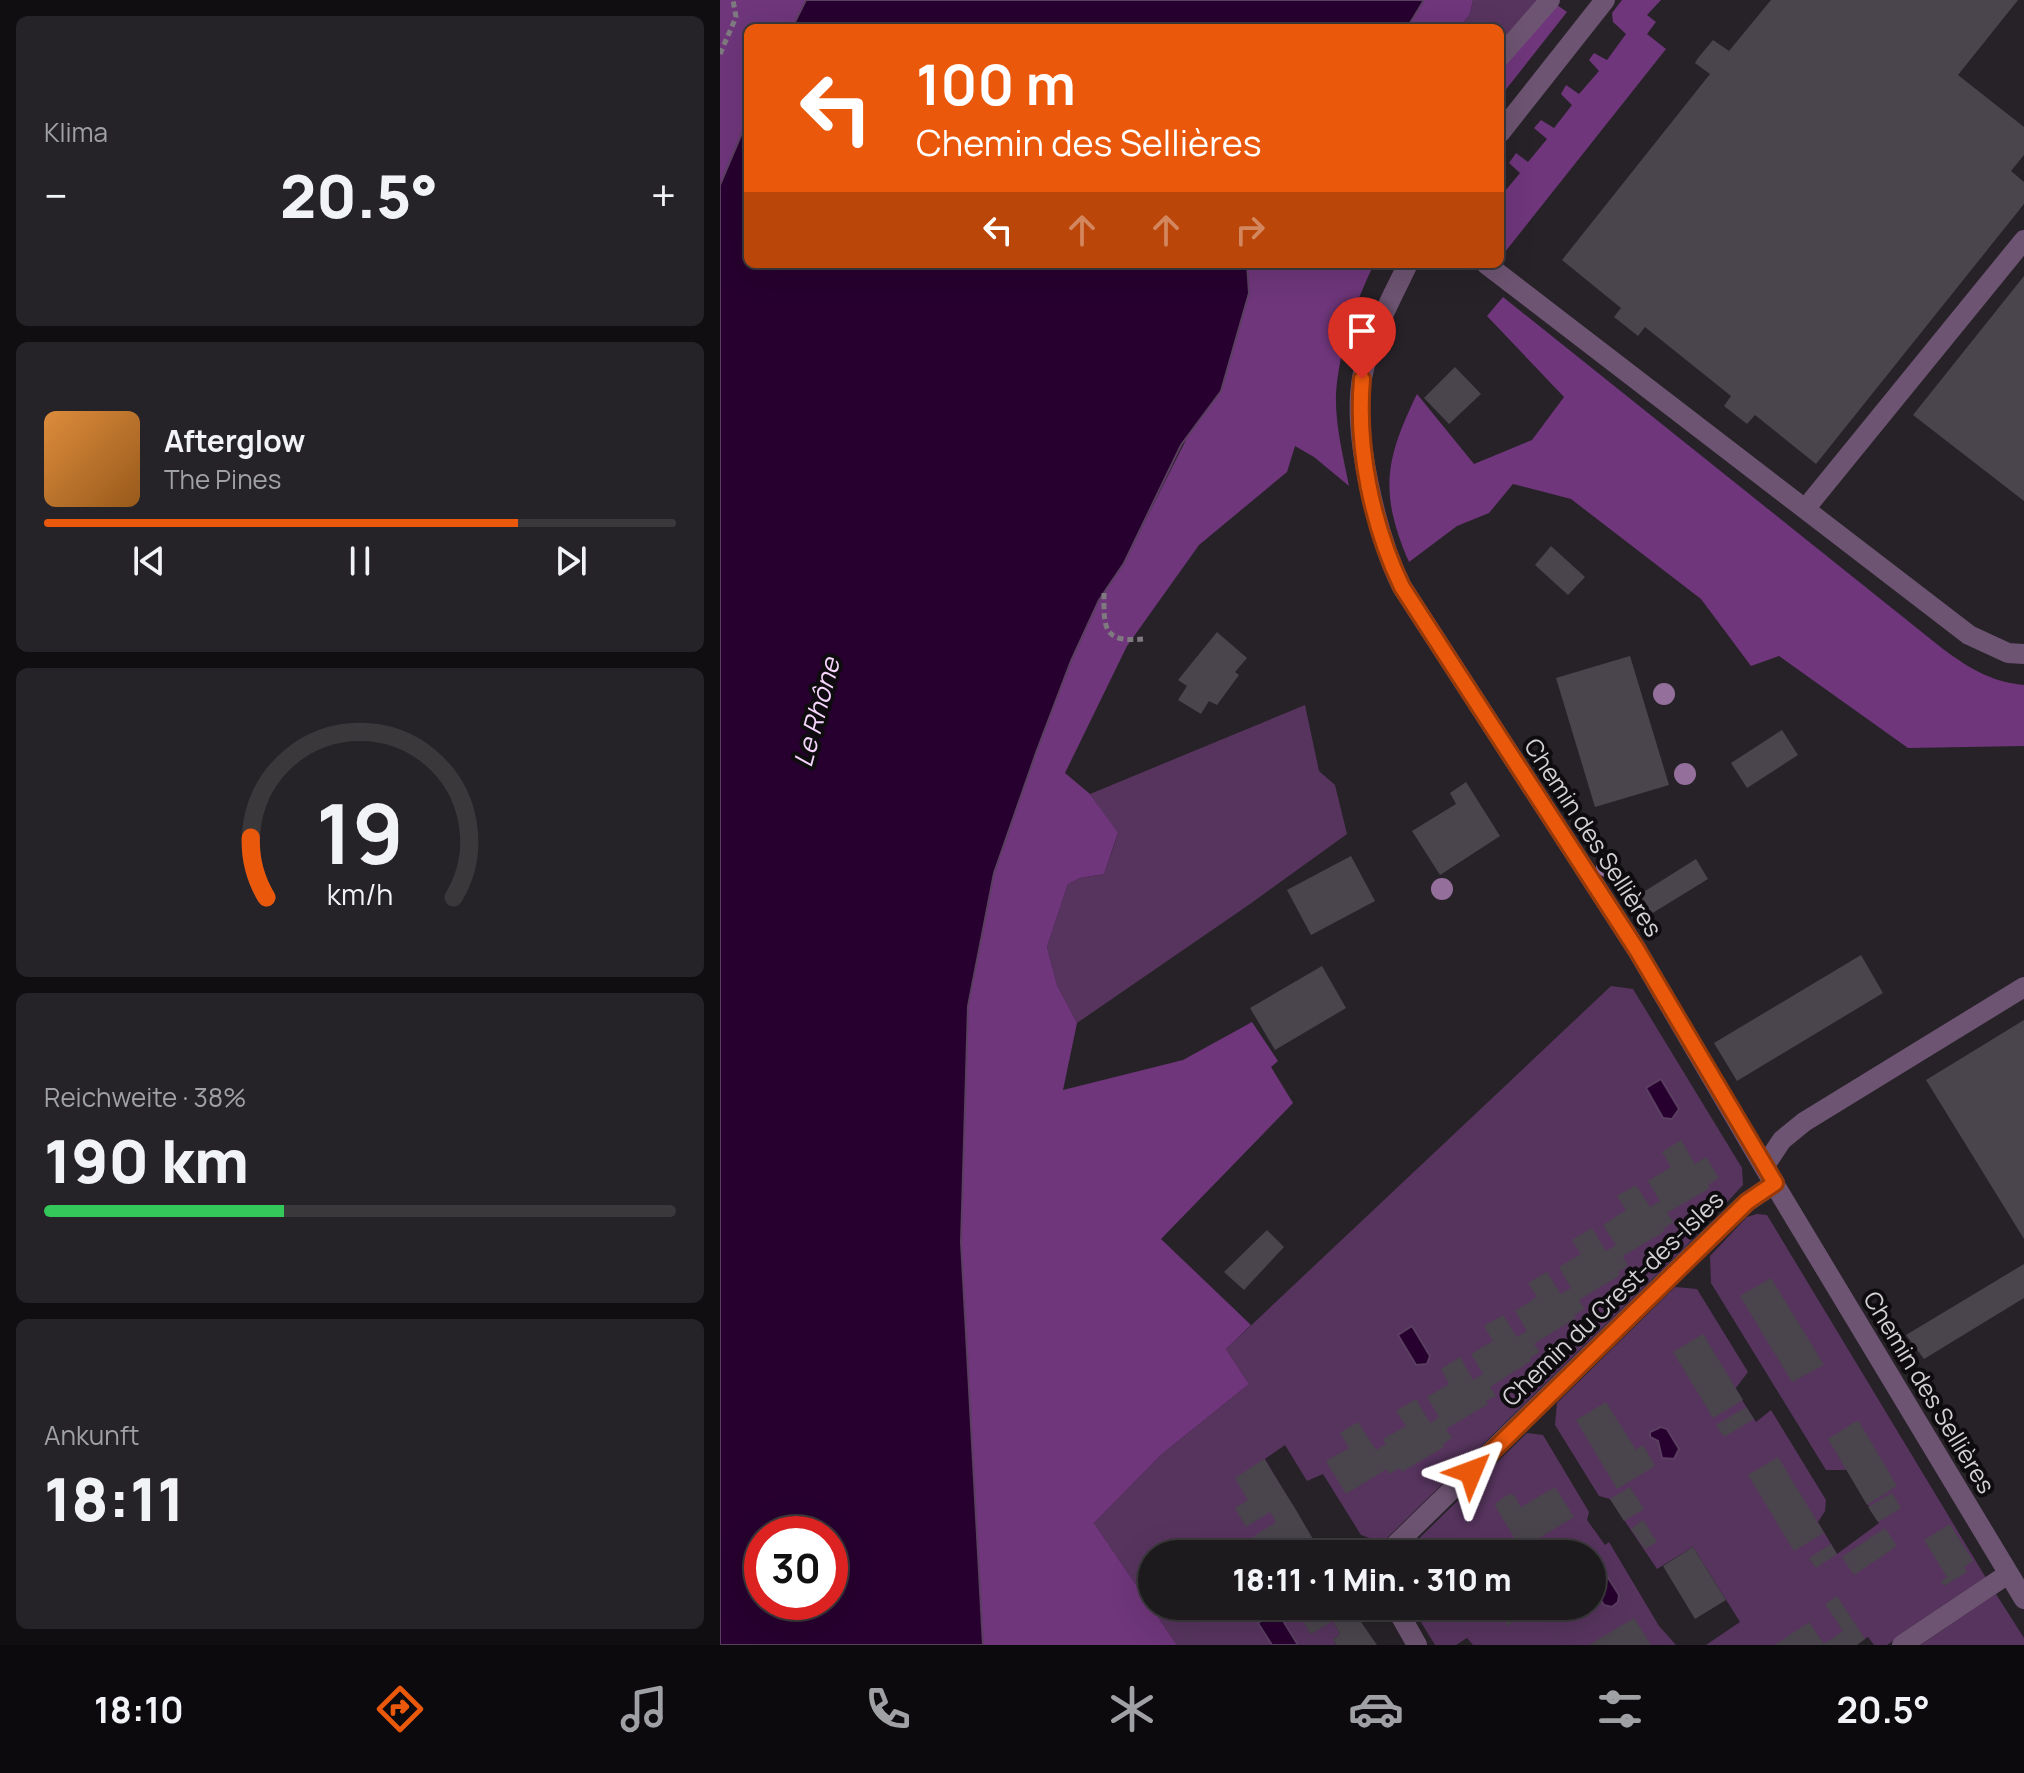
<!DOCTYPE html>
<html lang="de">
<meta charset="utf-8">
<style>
body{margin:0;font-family:Manrope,sans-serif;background:#252327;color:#f1f3f6;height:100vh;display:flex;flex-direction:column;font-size:30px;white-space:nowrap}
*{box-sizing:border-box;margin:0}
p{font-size:26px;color:#a0a1a4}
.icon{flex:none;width:44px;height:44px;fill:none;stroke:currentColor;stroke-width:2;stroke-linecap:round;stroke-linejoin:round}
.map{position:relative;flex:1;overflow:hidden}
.drawer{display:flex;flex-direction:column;gap:16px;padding:16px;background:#100e10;width:720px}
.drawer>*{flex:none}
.top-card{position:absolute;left:24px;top:24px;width:760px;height:244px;border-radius:12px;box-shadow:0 8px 32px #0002,0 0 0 2px #3b383c;background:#ea580c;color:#fff;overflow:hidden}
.speed{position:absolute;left:24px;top:1516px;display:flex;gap:16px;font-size:40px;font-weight:700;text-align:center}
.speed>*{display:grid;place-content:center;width:104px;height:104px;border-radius:50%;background:#1d1a1e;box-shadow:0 8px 32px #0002,0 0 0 2px #3b383c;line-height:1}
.speed .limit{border:12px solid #d22;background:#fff;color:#111}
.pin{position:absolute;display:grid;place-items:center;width:68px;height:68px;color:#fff;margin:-82px -34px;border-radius:50% 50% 50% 0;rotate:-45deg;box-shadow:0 0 8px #0007}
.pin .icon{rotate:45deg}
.me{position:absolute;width:88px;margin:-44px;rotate:46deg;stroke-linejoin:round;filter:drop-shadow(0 0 6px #0008)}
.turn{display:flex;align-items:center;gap:28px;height:168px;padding:0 40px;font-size:36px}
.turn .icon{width:104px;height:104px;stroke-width:2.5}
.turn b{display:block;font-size:56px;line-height:68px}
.lanes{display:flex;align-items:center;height:76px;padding:0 40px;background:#0003;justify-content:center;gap:40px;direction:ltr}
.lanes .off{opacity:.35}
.big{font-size:60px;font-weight:800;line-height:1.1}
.drawer .card{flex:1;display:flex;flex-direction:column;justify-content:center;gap:12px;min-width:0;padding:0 28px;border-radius:12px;background:#252327}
.drawer .dial{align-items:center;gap:0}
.dial svg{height:208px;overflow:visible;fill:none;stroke:#3b383c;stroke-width:7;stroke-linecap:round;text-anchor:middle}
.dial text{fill:#f1f3f6;stroke:none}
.song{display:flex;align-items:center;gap:24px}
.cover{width:96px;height:96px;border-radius:12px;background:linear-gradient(135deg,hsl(30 70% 55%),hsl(30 70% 35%))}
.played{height:8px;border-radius:4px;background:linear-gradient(90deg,#ea580c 75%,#3b383c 75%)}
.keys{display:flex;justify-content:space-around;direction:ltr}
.heat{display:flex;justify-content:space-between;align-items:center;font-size:44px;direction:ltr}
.charge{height:12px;border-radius:6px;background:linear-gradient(90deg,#34c759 38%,#3b383c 0)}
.trip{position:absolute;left:418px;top:1540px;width:468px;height:80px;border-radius:40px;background:#1d1a1e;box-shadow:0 8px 32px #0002,0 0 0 2px #3b383c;font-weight:800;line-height:80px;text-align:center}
.tab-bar{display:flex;height:128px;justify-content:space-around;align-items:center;background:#0c0a0c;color:#a0a1a4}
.tab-bar .icon{width:56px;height:56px}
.tab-bar .current{color:#ea580c}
.tab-bar b{font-size:36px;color:#f1f3f6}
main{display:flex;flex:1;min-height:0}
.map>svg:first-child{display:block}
.green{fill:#57345e}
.forest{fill:#6f367b}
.water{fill:#27002f;stroke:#5b3f61;stroke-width:2;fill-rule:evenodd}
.building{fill:#4a454c}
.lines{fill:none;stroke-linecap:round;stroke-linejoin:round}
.path{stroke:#7e7a7f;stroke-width:5;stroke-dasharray:6 4;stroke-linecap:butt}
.minor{stroke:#6d5472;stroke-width:20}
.tree{fill:#946f9c}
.route-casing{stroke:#983908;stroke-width:20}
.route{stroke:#ea580c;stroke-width:14}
.labels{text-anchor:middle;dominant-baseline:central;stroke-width:8;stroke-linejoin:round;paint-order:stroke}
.street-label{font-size:24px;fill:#d4d1d5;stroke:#0f0c0f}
.water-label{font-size:26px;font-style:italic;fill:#f5d5fb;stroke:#0f0c0f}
</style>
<main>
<section class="drawer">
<div class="card"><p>Klima</p>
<div class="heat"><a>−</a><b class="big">20.5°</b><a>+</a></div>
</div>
<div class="card">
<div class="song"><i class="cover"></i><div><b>Afterglow</b><p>The Pines</p></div></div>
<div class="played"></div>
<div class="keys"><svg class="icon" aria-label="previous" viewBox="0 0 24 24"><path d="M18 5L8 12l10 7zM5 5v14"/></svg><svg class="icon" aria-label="pause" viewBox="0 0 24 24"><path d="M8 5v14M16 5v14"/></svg><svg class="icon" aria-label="next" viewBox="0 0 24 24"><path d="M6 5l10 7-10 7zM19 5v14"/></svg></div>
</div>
<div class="card dial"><svg viewBox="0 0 100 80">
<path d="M14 69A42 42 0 1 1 86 69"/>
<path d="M14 69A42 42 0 0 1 8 46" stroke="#ea580c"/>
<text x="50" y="56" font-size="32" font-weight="700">19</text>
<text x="50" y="72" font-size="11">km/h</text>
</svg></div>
<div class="card"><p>Reichweite · 38%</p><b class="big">190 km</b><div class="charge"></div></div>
<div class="card"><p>Ankunft</p><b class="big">18:11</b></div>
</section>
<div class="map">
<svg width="1304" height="1645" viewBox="0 0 1304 1645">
<rect width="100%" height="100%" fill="#272228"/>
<path class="green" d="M 753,0 L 819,0 L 780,44 L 780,28 L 739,28 L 750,14 Z
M 585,705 L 599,771 L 615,785 L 627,834 L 530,904 L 357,1023 L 337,985 L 327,947 L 348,884 L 360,878 L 384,874 L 398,834 L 370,794 Z
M 891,986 L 913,989 L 1022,1168 L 1023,1185 L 967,1245 L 666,1539 L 655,1540 L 641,1535 L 603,1474 L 587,1481 L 565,1445 L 545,1459 L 601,1553 L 432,1554 L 432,1606 L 593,1606 L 613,1621 L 620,1634 L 613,1639 L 616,1645 L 457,1645 L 374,1523 L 442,1454 L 529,1384 L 506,1349 Z
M 1037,1214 L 1047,1215 L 1266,1578 L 1167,1645 L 1154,1645 L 1148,1637 L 1136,1645 L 986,1645 L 1020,1622 L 973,1547 L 937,1569 L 890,1499 L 879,1496 L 835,1425 L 837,1403 L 955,1287 L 977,1289 L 1028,1372 L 1015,1389 L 1036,1422 L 1051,1410 L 1106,1500 L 1105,1511 L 1098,1522 L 1117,1554 L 1159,1523 L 1127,1470 L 1106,1470 L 991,1283 L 990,1256 L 1027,1217 Z
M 807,1433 L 823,1435 L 869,1512 L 867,1520 L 885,1545 L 889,1542 L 939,1626 L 956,1645 L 753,1645 L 747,1638 L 736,1645 L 715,1645 L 691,1606 L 872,1606 L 872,1554 L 683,1554 Z
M 1276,1594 L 1304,1638 L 1304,1645 L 1200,1645 Z"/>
<path class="forest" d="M 0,0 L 86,0 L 72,28 L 28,28 L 28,119 L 0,185 Z
M 704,0 L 753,0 L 750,14 L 739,28 L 687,28 Z
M 902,0 L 941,0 L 927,15 L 936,22 L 927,34 L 946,49 L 781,257 L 780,197 L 800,173 L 789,163 L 796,153 L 808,162 L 827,139 L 814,128 L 821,120 L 834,128 L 852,105 L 841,94 L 846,85 L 859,94 L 879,71 L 869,60 L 874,53 L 887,60 L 906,34 L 893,22 L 892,13 Z
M 837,5 L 847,12 L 780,97 L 780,70 Z
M 527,264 L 654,264 C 635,303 619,350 616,394 C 615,425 623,455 629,486 L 594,457 L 575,446 L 567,472 L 479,545 L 407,646 L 345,773 L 370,794 L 398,833 L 384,874 L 360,878 L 348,884 L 327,947 L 337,985 L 357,1023 L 343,1090 L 463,1060 L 532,1022 L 558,1061 L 551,1067 L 573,1103 L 441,1239 L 531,1325 L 506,1349 L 529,1384 L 442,1454 L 374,1523 L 457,1645 L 263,1645 L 241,1242 L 248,1006 L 274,873 L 317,750 L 351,661 L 379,600 L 404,563 L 473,426 L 529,293 Z
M 783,297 L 1223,649 C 1249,668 1271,682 1304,685 L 1304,746 L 1188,748 L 1059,656 L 1031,666 L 981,599 L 851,499 L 793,484 L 769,513 L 737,526 L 689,562 C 659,493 665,460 697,394 L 754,464 L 812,440 L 844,397 L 767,316 Z"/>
<path class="water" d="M 86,0 L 704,0 L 687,28 L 72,28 Z
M 28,119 L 28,264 L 527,264 L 529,293 L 501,391 L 461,445 L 404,563 L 379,600 L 351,661 L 317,750 L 274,873 L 248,1006 L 241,1242 L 263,1645 L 0,1645 L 0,185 ZM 42,1534 L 110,1534 L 110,1602 L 42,1602 Z
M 941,1079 L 959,1109 L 952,1119 L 943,1118 L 926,1088 Z
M 692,1326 L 710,1356 L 707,1364 L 696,1365 L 678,1335 Z
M 941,1427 L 947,1429 L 959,1449 L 954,1459 L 942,1458 L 938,1441 L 930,1437 L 930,1432 Z
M 878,1574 L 887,1576 L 899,1595 L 898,1602 L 892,1607 L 884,1605 L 879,1597 L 872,1594 L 872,1576 Z
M 557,1611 L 578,1645 L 552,1645 L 538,1623 Z"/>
<path class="building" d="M 1051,0 L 1298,0 L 1238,75 L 1304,127 L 1304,155 L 1291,171 L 1304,182 L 1304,204 L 1096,464 L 1035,415 L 1027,424 L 1004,406 L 1011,396 L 925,327 L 918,336 L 894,317 L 901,308 L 842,260 L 990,74 L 975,63 L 978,58 L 993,40 L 1009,51 Z
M 1304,276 L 1304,501 L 1193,415 Z
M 735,367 L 761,394 L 729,424 L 704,398 Z
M 831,546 L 865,577 L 848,595 L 815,565 Z
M 497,632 L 527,658 L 515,672 L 519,675 L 497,705 L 489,701 L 481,714 L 458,700 L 467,686 L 458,680 Z
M 910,656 L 949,785 L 875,807 L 836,678 Z
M 1062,730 L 1078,755 L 1027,788 L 1011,763 Z
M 746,782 L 780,836 L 720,875 L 692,831 L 736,804 L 730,793 Z
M 631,856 L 655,901 L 591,935 L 567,890 Z
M 976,859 L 988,879 L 918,922 L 906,903 Z
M 1141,955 L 1163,993 L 1017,1081 L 994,1043 Z
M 602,966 L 626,1008 L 555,1050 L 530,1008 Z
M 1304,1020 L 1304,1239 L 1206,1080 Z
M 961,1140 L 975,1164 L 986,1157 L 999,1178 L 988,1185 L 990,1188 L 947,1213 L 954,1222 L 943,1229 L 945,1231 L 903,1256 L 908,1266 L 898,1272 L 900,1275 L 859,1300 L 864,1309 L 854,1315 L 856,1318 L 814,1344 L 820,1352 L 810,1358 L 811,1361 L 770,1387 L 776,1396 L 766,1401 L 768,1404 L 726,1429 L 732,1438 L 723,1444 L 724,1447 L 682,1472 L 680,1468 L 669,1474 L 667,1469 L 626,1494 L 606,1461 L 629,1448 L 620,1433 L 638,1422 L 656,1450 L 666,1444 L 663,1439 L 686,1426 L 676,1411 L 696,1399 L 710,1423 L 719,1417 L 707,1397 L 729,1384 L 721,1369 L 740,1357 L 753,1380 L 763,1374 L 751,1354 L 773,1341 L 764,1326 L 783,1315 L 797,1337 L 807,1331 L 795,1311 L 817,1297 L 808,1283 L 827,1272 L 841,1294 L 851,1288 L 839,1267 L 861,1254 L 852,1240 L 872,1228 L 886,1251 L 896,1245 L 883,1225 L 906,1210 L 897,1196 L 916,1185 L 930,1207 L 940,1201 L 928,1181 L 951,1167 L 942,1152 Z
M 547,1230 L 564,1247 L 524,1290 L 504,1272 Z
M 1304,1264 L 1304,1298 L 1204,1359 L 1186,1335 Z
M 1051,1278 L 1104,1365 L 1072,1382 L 1020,1296 Z
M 983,1334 L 1023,1400 L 993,1418 L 953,1352 Z
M 886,1402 L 916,1450 L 923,1445 L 935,1466 L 897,1489 L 856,1420 Z
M 1026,1407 L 1034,1419 L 1004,1437 L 996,1425 Z
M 1138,1420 L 1177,1486 L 1147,1505 L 1108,1439 Z
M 1058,1457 L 1104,1533 L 1074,1551 L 1028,1475 Z
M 544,1459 L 576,1510 L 601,1553 L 539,1554 L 530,1539 L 556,1522 L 550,1512 L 526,1527 L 515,1508 L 528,1500 L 515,1478 Z
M 835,1487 L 854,1517 L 801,1549 L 775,1506 L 776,1503 L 789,1494 L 794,1495 L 801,1507 Z
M 910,1487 L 924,1509 L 904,1521 L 890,1499 Z
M 1172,1493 L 1181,1508 L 1158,1522 L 1148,1507 Z
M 923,1520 L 937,1542 L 925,1549 L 911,1529 Z
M 1230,1524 L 1253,1561 L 1244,1567 L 1247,1572 L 1224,1586 L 1221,1581 L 1227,1577 L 1204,1540 Z
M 1165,1528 L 1177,1546 L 1134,1575 L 1122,1557 Z
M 736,1541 L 743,1554 L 726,1554 L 723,1549 Z
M 1111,1544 L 1117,1554 L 1096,1568 L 1089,1558 Z
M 973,1547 L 1006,1600 L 975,1619 L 943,1566 Z
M 1117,1596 L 1145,1639 L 1137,1645 L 1055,1645 L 1089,1622 L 1104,1644 L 1123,1631 L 1105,1604 Z
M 594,1606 L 637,1606 L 632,1609 L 657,1645 L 616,1645 L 613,1639 L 620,1634 L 613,1621 L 591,1634 L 579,1615 Z
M 733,1606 L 771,1606 L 743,1623 Z
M 778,1606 L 804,1606 L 807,1610 L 788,1626 L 775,1609 Z
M 914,1618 L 931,1645 L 869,1645 Z"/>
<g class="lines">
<path class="path" d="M 0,54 L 16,17 L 13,0
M 384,593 C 384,627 382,643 423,639"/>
<path class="minor" d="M 780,57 L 830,0
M 780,133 L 885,0
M 688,264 C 670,301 650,337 642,378 C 632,434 657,537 682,587 L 917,950 L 1044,1167 L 1304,1599
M 766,264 L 1249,635 L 1288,653 L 1304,654
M 1085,509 L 1304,240
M 1044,1167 L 1062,1140 L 1084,1122 L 1304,987
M 666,1554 L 969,1258 L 1027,1202 L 1055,1183
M 675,1606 L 697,1645
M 1182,1645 L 1288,1574"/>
</g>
<g class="tree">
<circle cx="944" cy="694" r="11"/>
<circle cx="965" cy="774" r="11"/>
<circle cx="887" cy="866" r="11"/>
<circle cx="722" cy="889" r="11"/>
</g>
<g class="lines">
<g class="route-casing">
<path id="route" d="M 642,379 C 636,448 652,525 682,587 L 917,950 L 1055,1183 L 1027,1202 L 751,1472"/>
</g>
<use href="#route" class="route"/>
</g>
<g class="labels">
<g class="street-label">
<text transform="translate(874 837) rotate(57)">Chemin des Sellières</text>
<text transform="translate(892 1298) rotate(-44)">Chemin du Crest-des-Isles</text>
<text transform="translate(1210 1392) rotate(59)">Chemin des Sellières</text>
</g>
<g class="water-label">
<text transform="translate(96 712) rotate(-75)">Le Rhône</text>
</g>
</g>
</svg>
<div class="speed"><div class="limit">30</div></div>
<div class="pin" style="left:642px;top:379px;background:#d93025"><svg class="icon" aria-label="arrive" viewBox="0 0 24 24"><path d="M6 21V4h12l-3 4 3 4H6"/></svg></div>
<svg class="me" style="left:751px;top:1472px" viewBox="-20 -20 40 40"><path d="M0-17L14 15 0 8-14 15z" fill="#ea580c" stroke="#fff" stroke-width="4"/></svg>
<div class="trip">18:11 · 1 Min. · 310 m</div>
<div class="top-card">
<div class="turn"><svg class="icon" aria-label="left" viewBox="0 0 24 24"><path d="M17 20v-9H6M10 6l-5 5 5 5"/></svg><div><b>100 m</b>Chemin des Sellières</div></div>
<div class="lanes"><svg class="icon" aria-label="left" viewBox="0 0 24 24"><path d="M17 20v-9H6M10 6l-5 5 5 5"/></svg><svg class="icon off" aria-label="ahead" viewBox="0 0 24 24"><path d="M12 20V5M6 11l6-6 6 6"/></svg><svg class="icon off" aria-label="ahead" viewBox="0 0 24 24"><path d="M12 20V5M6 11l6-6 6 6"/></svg><svg class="icon off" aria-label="right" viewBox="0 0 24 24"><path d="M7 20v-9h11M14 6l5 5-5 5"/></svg></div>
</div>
</div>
</main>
<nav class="tab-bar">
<b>18:10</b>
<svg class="icon current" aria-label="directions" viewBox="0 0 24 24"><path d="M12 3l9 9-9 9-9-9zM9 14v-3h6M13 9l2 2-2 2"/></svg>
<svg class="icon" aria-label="music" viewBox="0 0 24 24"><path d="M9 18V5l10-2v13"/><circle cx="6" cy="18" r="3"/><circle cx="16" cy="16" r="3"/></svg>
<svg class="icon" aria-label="phone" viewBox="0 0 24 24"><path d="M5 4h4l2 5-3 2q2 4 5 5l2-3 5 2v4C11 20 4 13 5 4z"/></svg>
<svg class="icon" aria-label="climate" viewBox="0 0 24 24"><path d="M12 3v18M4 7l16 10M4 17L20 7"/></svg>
<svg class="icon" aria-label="car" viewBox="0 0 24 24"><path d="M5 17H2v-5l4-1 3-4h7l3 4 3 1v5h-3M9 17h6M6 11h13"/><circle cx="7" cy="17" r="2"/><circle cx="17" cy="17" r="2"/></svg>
<svg class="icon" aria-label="filters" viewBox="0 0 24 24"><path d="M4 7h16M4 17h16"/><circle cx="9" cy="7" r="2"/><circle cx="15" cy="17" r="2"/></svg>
<b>20.5°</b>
</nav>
